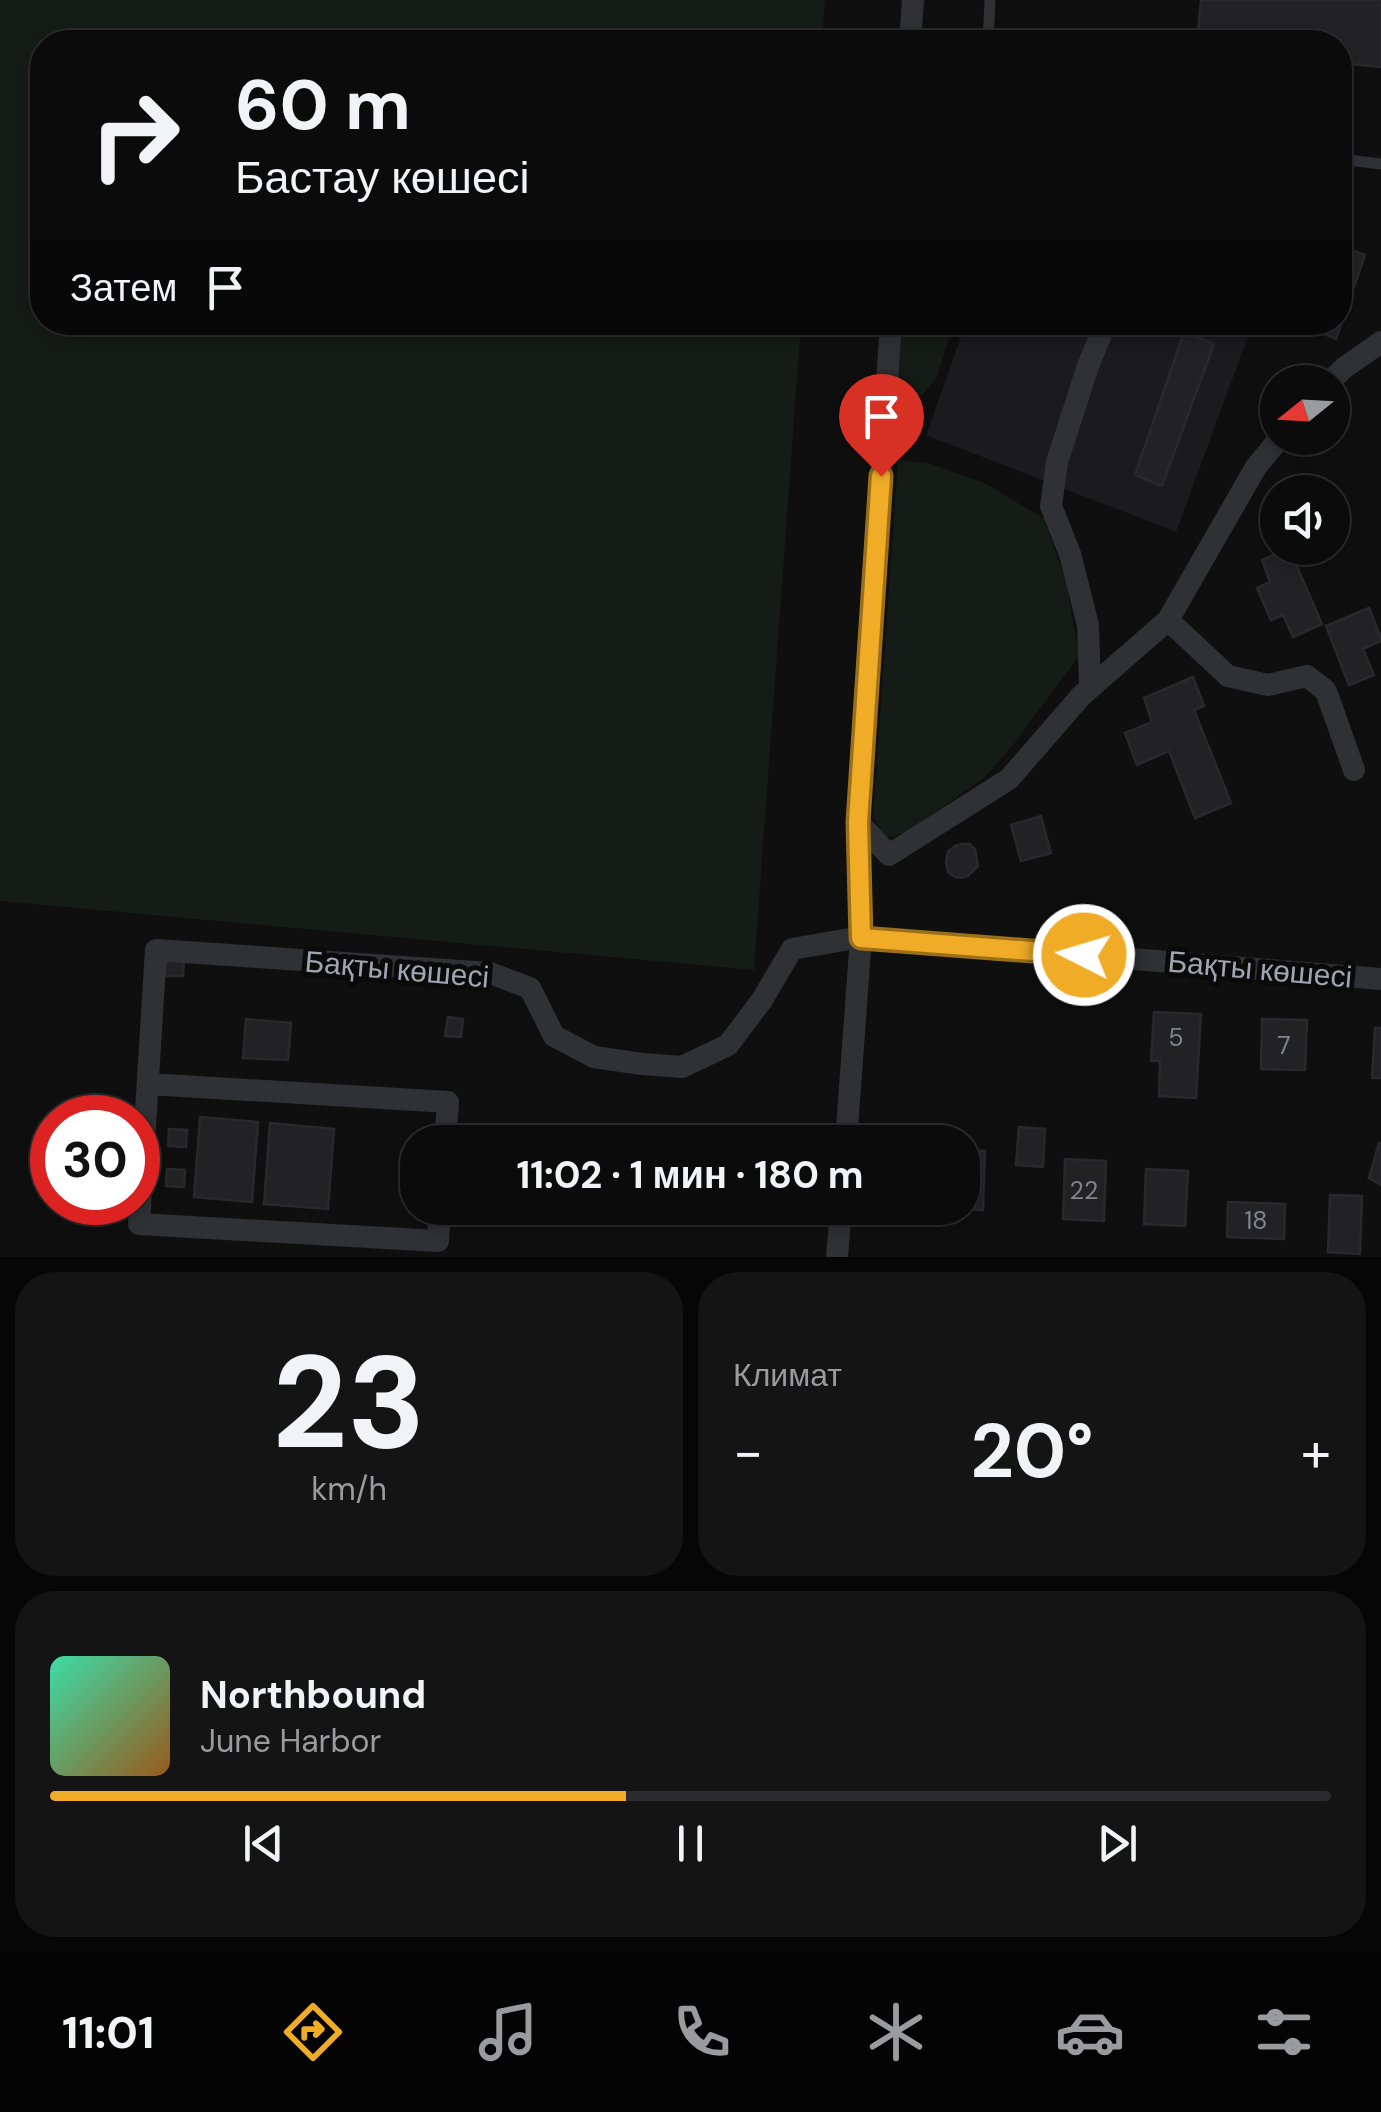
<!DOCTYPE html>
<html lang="ru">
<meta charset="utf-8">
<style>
body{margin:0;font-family:"DM Sans",sans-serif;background:#141415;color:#f1f3f6;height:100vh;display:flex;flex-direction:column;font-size:38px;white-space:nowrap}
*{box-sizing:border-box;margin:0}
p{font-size:32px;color:#9a9b9d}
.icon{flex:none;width:55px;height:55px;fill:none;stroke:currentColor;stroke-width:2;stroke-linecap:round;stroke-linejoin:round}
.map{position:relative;height:1257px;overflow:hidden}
.panel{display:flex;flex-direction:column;gap:15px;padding:15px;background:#060607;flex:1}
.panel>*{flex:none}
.guide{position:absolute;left:30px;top:30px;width:1322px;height:305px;border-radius:40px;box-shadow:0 5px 15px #0003,0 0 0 2px #2b2b2d;background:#0b0b0c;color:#f1f3f6;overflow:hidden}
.needle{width:65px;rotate:252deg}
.buttons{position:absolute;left:1260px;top:365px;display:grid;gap:20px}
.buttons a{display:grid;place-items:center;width:90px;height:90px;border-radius:50%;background:#0b0b0c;box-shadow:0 5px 15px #0003,0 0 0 2px #2b2b2d;font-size:50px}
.speed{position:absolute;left:30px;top:1095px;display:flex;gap:20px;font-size:50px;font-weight:700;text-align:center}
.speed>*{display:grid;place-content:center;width:130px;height:130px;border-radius:50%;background:#0b0b0c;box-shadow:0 5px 15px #0003,0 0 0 2px #2b2b2d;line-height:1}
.speed .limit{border:15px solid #d22;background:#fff;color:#111}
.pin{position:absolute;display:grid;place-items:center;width:85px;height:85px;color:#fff;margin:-102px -42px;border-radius:50% 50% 50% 0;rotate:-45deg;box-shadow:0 0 10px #0007}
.pin .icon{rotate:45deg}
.me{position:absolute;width:110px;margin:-55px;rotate:275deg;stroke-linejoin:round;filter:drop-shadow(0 0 8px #0008)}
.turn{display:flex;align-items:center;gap:35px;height:210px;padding:0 40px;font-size:45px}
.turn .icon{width:130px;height:130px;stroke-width:2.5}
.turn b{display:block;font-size:70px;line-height:85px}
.then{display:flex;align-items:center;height:95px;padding:0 40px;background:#0003;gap:20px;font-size:38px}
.big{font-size:75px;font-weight:700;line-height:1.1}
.panel .card{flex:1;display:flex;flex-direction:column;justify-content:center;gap:15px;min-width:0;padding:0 35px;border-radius:40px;background:#141415}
.panel .dial{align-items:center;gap:0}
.dial b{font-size:130px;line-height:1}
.song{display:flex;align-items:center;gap:30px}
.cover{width:120px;height:120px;border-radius:15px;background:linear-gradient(135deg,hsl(160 70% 55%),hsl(30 70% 35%))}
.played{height:10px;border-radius:5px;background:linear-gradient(90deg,#f0ac27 45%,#2b2b2d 45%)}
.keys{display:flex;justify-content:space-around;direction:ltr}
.heat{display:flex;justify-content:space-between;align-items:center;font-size:55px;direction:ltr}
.panel .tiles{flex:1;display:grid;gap:15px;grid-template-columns:1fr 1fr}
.card:last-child{grid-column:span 2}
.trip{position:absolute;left:400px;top:1125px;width:580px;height:100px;border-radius:40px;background:#0b0b0c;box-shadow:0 5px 15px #0003,0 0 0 2px #2b2b2d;font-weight:700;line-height:100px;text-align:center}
.menu{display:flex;height:160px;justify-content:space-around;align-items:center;background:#040405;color:#9a9b9d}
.menu .icon{width:70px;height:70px}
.menu .on{color:#f0ac27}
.menu b{font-size:45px;color:#f1f3f6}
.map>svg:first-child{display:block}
.built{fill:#1b1b1d}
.green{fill:#151b16}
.building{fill:#222224;stroke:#29292c;stroke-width:2.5}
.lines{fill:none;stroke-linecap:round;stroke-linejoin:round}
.service{stroke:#303135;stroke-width:11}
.minor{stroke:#303135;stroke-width:22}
.route-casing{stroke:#9c7019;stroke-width:25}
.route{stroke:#f0ac27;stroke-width:18}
.labels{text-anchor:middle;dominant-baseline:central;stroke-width:10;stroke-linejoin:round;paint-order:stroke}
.number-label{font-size:25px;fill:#80848d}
.street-label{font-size:30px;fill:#a0a5b1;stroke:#0a0a0b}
</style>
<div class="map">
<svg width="1381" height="1257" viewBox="0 0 1381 1257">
<rect width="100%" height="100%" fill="#0f0f10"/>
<path class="built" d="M 966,323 L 1253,323 L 1176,532 L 926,435 Z"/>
<path class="green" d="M 0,0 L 825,0 L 822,42 L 42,42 L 42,322 L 801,323 L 754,970 L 0,901 Z
M 900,323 L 954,323 L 937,377 L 918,400 L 898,392 Z
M 898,460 L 928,463 L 987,484 L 1044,519 L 1066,581 L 1079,656 L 1014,744 L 985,777 L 907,832 L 885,838 L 873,817 Z"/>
<path class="building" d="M 1201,0 L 1381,0 L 1381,67 L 1340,63 L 1340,42 L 1197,42 Z
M 1340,246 L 1365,255 L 1336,339 L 1312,329 L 1314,322 L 1340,322 Z
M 1184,332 L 1214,344 L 1162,486 L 1135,475 Z
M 1289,548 L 1322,624 L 1293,637 L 1283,615 L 1271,620 L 1257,588 L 1270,582 L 1262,560 Z
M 1369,608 L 1381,638 L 1381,641 L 1363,649 L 1374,675 L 1349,685 L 1326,626 Z
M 1193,677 L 1204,706 L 1194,710 L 1231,803 L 1195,818 L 1169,751 L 1137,765 L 1125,733 L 1152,722 L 1144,698 Z
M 1041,816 L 1051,853 L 1021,861 L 1011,825 Z
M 962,844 L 970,844 L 975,849 L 978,866 L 968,876 L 962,878 L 955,877 L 948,872 L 946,862 L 948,852 L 955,846 Z
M 166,958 L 184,959 L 183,976 L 165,976 Z
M 1154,1012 L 1201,1014 L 1196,1098 L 1159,1096 L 1160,1061 L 1151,1061 Z
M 448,1017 L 463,1019 L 461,1037 L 445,1036 Z
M 246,1019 L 291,1023 L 288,1060 L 243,1058 Z
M 1262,1019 L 1307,1020 L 1305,1070 L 1261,1069 Z
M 1375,1028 L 1381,1028 L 1381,1078 L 1372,1078 Z
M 200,1117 L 258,1122 L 252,1202 L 194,1197 Z
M 270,1123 L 334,1129 L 328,1209 L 264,1204 Z
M 1019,1127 L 1045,1129 L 1043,1167 L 1016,1165 Z
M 169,1129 L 187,1130 L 186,1147 L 168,1146 Z
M 1379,1143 L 1381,1144 L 1381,1185 L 1369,1178 Z
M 962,1150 L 985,1151 L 983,1210 L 941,1209 L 962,1208 Z
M 1065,1159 L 1106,1161 L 1104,1221 L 1063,1219 Z
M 167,1169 L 185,1170 L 184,1187 L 166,1186 Z
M 1146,1169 L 1188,1171 L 1185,1226 L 1144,1224 Z
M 1330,1195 L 1362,1196 L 1360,1254 L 1328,1252 Z
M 1228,1202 L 1285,1204 L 1284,1239 L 1227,1237 Z"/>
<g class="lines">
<path class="service" d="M 988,42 L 990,0
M 1340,159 L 1381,164"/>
<path class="minor" d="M 910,42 L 913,0
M 1329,382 L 1344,368 L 1381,342
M 1168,620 L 1228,676 L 1268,685 L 1307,676 L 1326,691 L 1354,770
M 1090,688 L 1088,625 L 1070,554 L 1051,506 L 1057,462 L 1088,366 L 1106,322
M 858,822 L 889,855 L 1009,779 L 1081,696 L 1168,620 L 1256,467 L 1280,438
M 149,1084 L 448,1102 L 445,1142
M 846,1142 L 861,937 L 858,822 L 891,322
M 440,1208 L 438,1241 L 139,1224 L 156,950 L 490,973 L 530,988 L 554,1036 L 594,1057 L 642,1064 L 682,1067 L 728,1045 L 762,1000 L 792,949 L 861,937 L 1381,979
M 837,1257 L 841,1208"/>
</g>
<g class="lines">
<g class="route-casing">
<path id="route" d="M 881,476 L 858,822 L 861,938 L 1084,955"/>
</g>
<use href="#route" class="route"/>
</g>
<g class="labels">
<g class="number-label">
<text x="1176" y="1037">5</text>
<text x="1284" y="1045">7</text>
<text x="1084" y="1190">22</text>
<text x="1256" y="1220">18</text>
</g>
<g class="street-label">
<text transform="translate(397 969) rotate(5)">Бақты көшесі</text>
<text transform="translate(1260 969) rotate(5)">Бақты көшесі</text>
</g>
</g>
</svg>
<div class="buttons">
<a><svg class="needle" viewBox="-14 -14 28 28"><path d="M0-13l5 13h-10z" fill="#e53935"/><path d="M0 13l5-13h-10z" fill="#9a9b9d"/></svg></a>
<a><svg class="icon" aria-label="sound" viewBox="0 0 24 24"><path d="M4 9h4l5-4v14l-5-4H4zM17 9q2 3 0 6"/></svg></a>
</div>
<div class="speed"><div class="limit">30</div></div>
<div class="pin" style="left:881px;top:476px;background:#d93025"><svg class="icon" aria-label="arrive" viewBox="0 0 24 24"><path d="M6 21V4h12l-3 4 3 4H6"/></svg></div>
<svg class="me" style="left:1084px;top:955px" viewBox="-20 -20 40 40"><circle r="17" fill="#f0ac27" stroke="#fff" stroke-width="3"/><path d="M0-11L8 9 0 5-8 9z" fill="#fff"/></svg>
<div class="trip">11:02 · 1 мин · 180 m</div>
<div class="guide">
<div class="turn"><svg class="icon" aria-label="right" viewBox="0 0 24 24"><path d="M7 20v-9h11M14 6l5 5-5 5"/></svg><div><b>60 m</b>Бастау көшесі</div></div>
<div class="then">Затем<svg class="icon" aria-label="arrive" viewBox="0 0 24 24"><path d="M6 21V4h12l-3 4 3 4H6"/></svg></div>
</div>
</div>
<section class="panel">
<div class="tiles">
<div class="card dial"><b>23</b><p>km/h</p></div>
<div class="card"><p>Климат</p>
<div class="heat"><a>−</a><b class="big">20°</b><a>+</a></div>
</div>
<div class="card">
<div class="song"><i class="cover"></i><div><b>Northbound</b><p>June Harbor</p></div></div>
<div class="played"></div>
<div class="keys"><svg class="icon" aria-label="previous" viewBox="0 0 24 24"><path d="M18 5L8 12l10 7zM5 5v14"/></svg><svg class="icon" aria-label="pause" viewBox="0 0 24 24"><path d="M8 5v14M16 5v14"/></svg><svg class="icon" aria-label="next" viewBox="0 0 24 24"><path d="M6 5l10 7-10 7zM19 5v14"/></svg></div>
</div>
</div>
</section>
<nav class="menu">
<b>11:01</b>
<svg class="icon on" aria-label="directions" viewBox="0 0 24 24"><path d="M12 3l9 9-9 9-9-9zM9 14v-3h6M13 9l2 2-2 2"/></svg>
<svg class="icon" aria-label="music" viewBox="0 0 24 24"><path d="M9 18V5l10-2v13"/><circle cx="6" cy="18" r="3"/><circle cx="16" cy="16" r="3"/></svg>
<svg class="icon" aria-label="phone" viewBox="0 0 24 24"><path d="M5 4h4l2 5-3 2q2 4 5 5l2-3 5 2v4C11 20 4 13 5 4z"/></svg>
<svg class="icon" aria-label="climate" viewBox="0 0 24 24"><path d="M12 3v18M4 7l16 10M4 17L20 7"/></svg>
<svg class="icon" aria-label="car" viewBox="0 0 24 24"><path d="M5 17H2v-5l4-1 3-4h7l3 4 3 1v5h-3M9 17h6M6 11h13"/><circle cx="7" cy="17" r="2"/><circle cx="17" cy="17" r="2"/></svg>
<svg class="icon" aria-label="filters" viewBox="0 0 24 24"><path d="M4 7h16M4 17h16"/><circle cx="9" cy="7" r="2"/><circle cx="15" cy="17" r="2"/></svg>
</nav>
